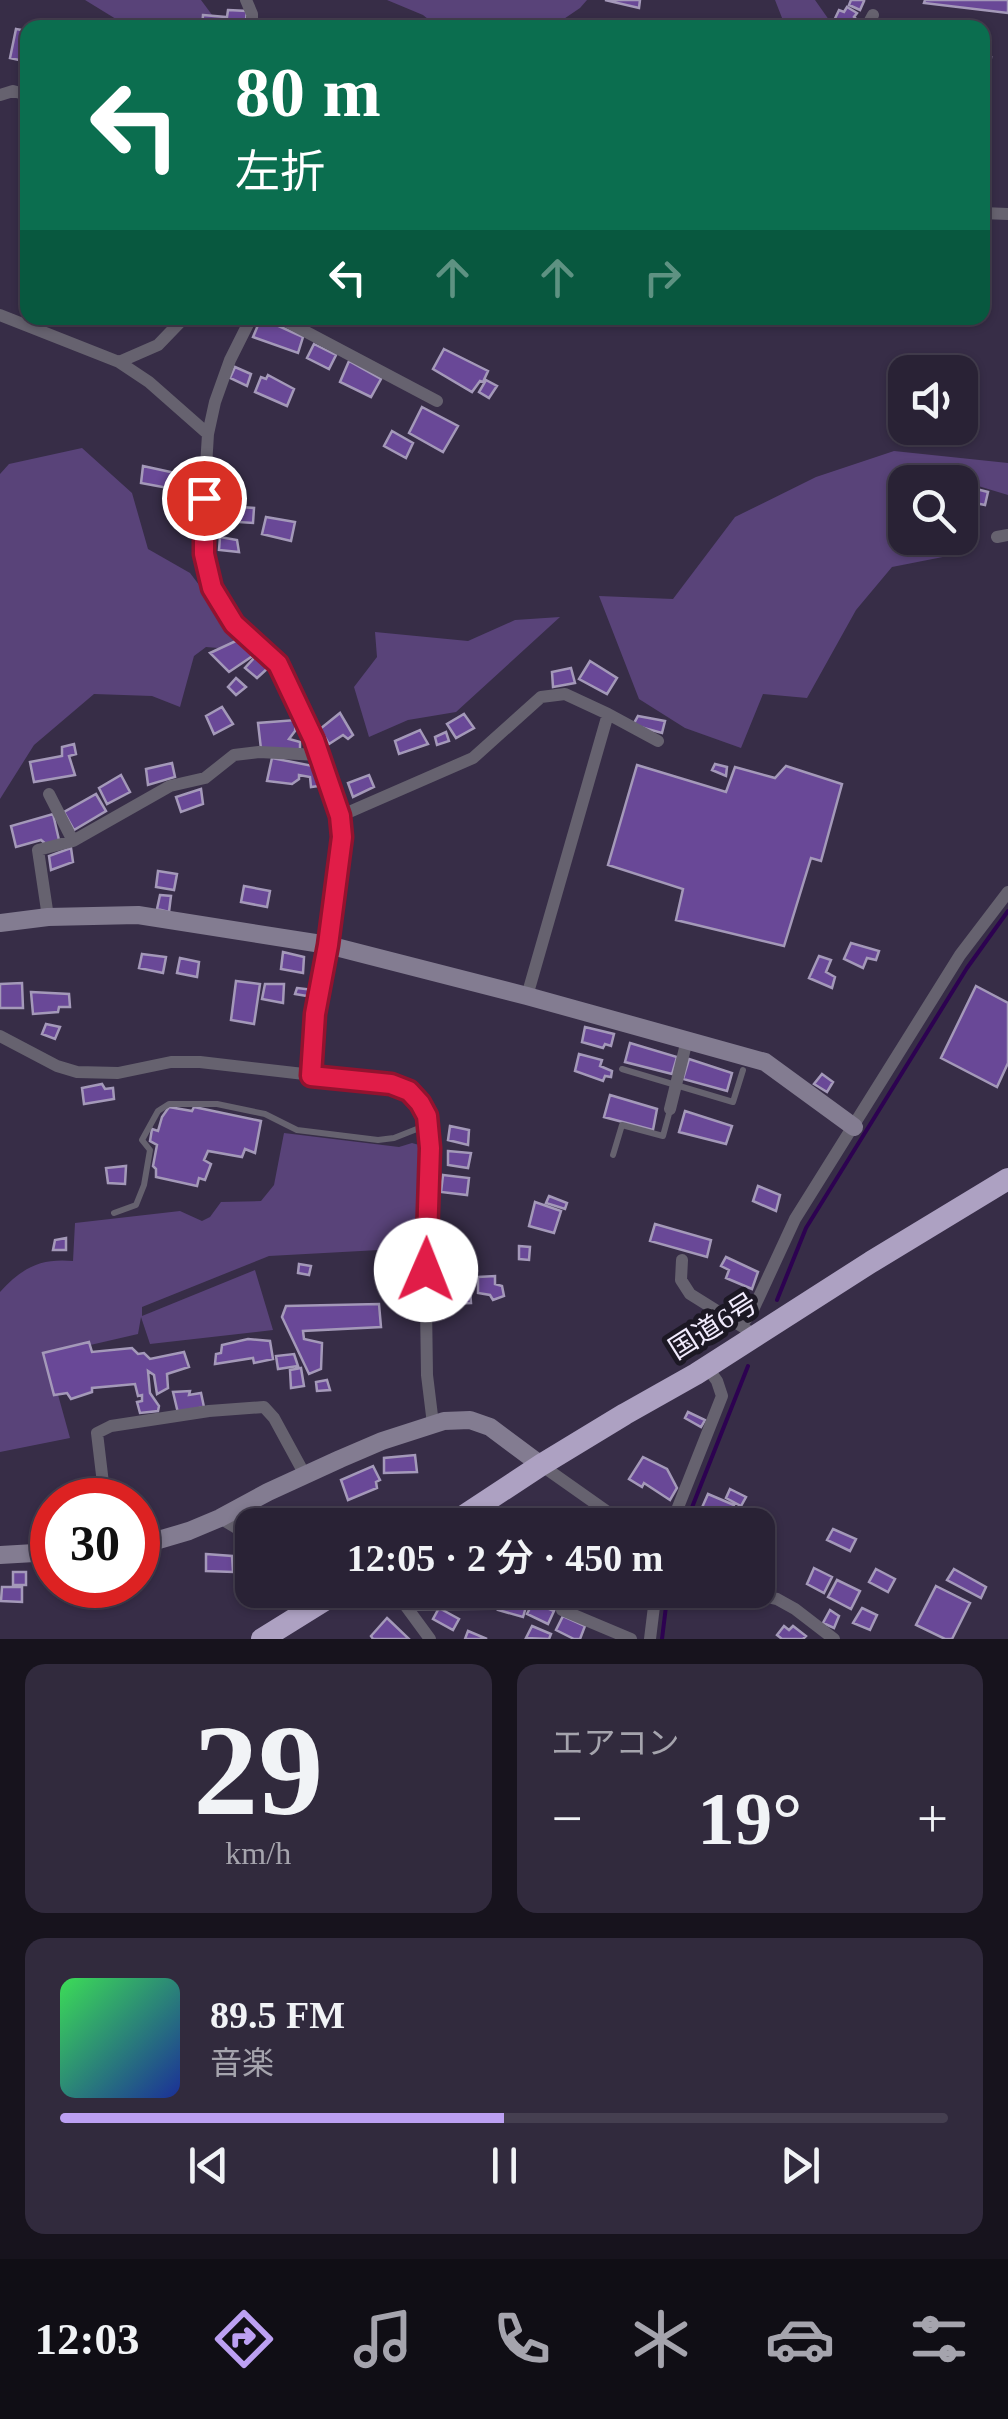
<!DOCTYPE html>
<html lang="ja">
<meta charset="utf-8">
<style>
body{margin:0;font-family:"Times New Roman","Noto Sans JP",serif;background:#312a3d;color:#f1f3f6;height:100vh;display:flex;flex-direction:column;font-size:38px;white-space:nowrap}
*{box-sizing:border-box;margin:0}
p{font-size:32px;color:#a5a4ad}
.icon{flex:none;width:55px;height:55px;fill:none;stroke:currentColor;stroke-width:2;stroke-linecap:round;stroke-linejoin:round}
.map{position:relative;height:1639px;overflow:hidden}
.details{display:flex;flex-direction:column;gap:25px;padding:25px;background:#17131d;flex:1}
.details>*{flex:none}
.banner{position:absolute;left:20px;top:20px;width:970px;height:305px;border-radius:20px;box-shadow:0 2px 8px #0004,0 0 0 2px #453f50;background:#0b6e4f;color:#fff;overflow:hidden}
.tools{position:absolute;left:888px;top:355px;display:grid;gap:20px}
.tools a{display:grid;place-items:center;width:90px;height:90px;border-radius:20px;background:#292235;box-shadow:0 2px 8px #0004,0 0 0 2px #453f50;font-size:50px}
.speed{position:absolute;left:30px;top:1478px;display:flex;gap:20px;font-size:50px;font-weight:700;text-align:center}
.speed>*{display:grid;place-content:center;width:130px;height:130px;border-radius:50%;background:#292235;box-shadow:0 2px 8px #0004,0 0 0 2px #453f50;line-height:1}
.speed .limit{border:15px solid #d22;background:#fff;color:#111}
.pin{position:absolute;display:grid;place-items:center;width:85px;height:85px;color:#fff;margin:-42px;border:5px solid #fff;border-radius:50%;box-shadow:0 2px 10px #0007}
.me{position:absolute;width:110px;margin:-55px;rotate:1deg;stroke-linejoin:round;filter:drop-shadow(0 0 8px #0008)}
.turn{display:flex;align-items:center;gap:35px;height:210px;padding:0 50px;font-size:45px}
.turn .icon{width:130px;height:130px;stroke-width:2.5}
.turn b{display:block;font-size:70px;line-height:85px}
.lanes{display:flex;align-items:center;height:95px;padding:0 50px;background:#0003;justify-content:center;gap:50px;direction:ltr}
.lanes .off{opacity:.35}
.big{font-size:75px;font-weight:600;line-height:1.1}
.details .widget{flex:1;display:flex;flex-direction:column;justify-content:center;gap:15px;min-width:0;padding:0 35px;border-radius:20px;background:#312a3d}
.details .dial{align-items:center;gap:0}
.dial b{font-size:130px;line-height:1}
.song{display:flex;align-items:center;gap:30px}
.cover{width:120px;height:120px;border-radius:15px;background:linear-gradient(135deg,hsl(130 70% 55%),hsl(230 70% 35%))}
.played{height:10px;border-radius:5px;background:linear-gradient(90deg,#bca0f2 50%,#453f50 50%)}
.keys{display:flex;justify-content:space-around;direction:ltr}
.heat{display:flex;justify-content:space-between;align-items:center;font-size:55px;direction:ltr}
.details .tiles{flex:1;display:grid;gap:25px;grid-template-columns:1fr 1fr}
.widget:last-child{grid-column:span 2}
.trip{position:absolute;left:235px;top:1508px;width:540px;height:100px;border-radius:20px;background:#292235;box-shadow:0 2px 8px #0004,0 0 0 2px #453f50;font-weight:600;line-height:100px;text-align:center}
.tabs{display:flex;height:160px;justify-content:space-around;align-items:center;background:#100e15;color:#a5a4ad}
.tabs .icon{width:70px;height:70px}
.tabs .active{color:#bca0f2}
.tabs b{font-size:45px;color:#f1f3f6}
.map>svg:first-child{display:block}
.green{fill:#594379}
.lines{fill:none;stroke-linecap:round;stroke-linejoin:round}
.stream{stroke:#2d0251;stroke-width:4}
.building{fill:#694897;stroke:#a499b9;stroke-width:2.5}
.lane{stroke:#66626f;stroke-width:6}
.street{stroke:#66626f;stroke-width:12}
.secondary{stroke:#837c91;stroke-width:18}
.highway{stroke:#ada1c2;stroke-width:22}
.route-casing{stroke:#92132f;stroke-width:25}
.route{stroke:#e11d48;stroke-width:18}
.labels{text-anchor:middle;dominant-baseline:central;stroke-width:10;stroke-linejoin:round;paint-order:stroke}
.street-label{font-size:28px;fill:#f1ebfd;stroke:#1c1824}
</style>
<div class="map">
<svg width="1008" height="1639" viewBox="0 0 1008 1639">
<rect width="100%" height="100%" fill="#372d47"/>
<path class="green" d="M 85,0 L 201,0 L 221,27 L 129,27 Z
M 387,0 L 587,0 L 580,8 L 552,27 L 439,28 L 423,15 Z
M 775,0 L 815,0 L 834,27 L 784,23 Z
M 82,448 L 132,493 L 148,549 L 190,573 L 238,636 L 231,649 L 206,647 L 194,656 L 180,707 L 152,696 L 94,694 L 34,745 L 0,799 L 0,474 L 9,464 Z
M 894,451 L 1008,463 L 1008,495 L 945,476 L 887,483 L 895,518 L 905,524 L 905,538 L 929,538 L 958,554 L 892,567 L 856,610 L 807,698 L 763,694 L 741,748 L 685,728 L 639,699 L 599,596 L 673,599 L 735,517 L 816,477 Z
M 560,617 L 456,712 L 408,720 L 369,737 L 354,687 L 377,657 L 375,632 L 468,641 L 515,620 Z
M 284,1133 L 399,1147 L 412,1143 L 423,1146 L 416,1248 L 269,1256 L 142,1307 L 142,1316 L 255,1270 L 273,1330 L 150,1344 L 141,1317 L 138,1334 L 47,1355 L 70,1438 L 0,1452 L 0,1292 C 22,1268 40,1258 73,1261 L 75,1223 L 180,1211 L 202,1221 L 210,1217 L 221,1202 L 261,1201 L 274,1185 Z"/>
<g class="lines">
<path class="stream" d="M 777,1300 L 806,1228 L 967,968 L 1008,911
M 685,1525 L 748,1366
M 662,1639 L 668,1590"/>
</g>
<path class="building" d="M 605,0 L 640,0 L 639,8 Z
M 851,0 L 862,0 L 864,1 L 860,10 L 849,5 Z
M 925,0 L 1008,0 L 1008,13 L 924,3 Z
M 847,7 L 857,13 L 854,17 L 859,22 L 856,28 L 831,27 L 839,10 L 844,12 Z
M 228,10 L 247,11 L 245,28 L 226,24 Z
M 203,15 L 225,17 L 224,28 L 202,28 Z
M 16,29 L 28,31 L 28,62 L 10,58 Z
M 982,56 L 991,57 L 989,75 L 982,74 Z
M 261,318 L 303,337 L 298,353 L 253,337 Z
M 314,344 L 336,355 L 329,369 L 307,358 Z
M 444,349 L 488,371 L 483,382 L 480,381 L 472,392 L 433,369 Z
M 349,361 L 381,379 L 371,397 L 340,382 Z
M 235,367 L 251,374 L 247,386 L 230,378 Z
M 268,375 L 294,389 L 287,406 L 255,392 L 261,377 L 266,379 Z
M 486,380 L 497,386 L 489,398 L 479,392 Z
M 422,407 L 458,426 L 443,452 L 409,433 Z
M 392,431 L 413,443 L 406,458 L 384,446 Z
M 143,466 L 198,478 L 195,493 L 141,483 Z
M 899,478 L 914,482 L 905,482 L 905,512 L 890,508 L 894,487 Z
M 217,479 L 240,481 L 239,497 L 215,494 Z
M 960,485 L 988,492 L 985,505 L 960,500 Z
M 226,506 L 254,508 L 253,523 L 224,521 Z
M 266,517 L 295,522 L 291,541 L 262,534 Z
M 220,537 L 237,540 L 239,552 L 219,550 Z
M 240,639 L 254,655 L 229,672 L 210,653 Z
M 255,657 L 268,668 L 257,678 L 245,668 Z
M 590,661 L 617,678 L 607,694 L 579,679 Z
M 571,668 L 575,683 L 553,687 L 552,672 Z
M 236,678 L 246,687 L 236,695 L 228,687 Z
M 222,707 L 233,724 L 214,734 L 206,716 Z
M 340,713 L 353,735 L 348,739 L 343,735 L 329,744 L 320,729 Z
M 464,714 L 474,728 L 456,738 L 447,724 Z
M 638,716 L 665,721 L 662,733 L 633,725 Z
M 296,720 L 295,731 L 289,739 L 300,742 L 300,751 L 261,749 L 258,723 Z
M 420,730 L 428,744 L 399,754 L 395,741 Z
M 446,732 L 449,741 L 437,745 L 435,737 Z
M 74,744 L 76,754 L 69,756 L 75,775 L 34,782 L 30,762 L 62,756 L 62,747 Z
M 272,758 L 318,767 L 319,786 L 311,787 L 310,777 L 299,775 L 299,779 L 292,784 L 267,781 Z
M 172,763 L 175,777 L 148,785 L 146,769 Z
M 715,764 L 727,767 L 726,776 L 712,770 Z
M 637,765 L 726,792 L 735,767 L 775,778 L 786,766 L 842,784 L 821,861 L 811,858 L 784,946 L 676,920 L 683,889 L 608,865 Z
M 121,775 L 130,792 L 107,804 L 99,788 Z
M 369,775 L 374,787 L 353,797 L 348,783 Z
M 201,789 L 203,804 L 181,812 L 176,797 Z
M 96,794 L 106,811 L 74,830 L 64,812 Z
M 53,814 L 59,840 L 47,845 L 41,840 L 16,847 L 11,826 Z
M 71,848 L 73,862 L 51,870 L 49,856 Z
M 158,871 L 177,874 L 174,890 L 156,887 Z
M 244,886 L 270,891 L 267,907 L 241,902 Z
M 160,895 L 171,896 L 169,912 L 157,909 Z
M 851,943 L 879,951 L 876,960 L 867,958 L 863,968 L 844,959 Z
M 283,952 L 304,957 L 303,973 L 281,969 Z
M 142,954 L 166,957 L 163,973 L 139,968 Z
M 819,956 L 831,960 L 826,972 L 835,977 L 832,988 L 809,978 Z
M 180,958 L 199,962 L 197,977 L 177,973 Z
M 236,981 L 260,984 L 254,1024 L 231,1020 Z
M 22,983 L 23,1008 L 0,1008 L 0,984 Z
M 265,984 L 284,984 L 283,1003 L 262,999 Z
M 976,986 L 1008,1003 L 1008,1063 L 997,1087 L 941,1058 Z
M 297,988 L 314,990 L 313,997 L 295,994 Z
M 31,992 L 69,994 L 70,1007 L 59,1007 L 58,1012 L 33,1014 Z
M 46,1024 L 60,1027 L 55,1039 L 42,1034 Z
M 585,1027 L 614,1034 L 611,1046 L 605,1044 L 603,1048 L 582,1042 Z
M 630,1043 L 677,1057 L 672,1074 L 625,1062 Z
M 579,1054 L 602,1060 L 600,1066 L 612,1071 L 611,1077 L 605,1076 L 603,1081 L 575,1071 Z
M 689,1059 L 732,1073 L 727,1091 L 683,1079 Z
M 822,1074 L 833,1082 L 827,1092 L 814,1084 Z
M 102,1084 L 105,1089 L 113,1088 L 114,1099 L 84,1104 L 82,1088 Z
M 610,1095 L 657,1109 L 653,1130 L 604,1117 Z
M 169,1107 L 192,1111 L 194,1107 L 261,1121 L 255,1153 L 245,1149 L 242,1157 L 208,1151 L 204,1160 L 211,1164 L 205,1180 L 199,1178 L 197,1186 L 156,1177 L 156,1169 L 153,1166 L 157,1145 L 150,1141 L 152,1129 L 158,1131 L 162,1117 Z
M 685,1111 L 732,1126 L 726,1144 L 679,1132 Z
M 450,1126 L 469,1130 L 468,1145 L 448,1140 Z
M 448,1151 L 471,1153 L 468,1168 L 448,1165 Z
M 126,1166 L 125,1184 L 108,1183 L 106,1168 Z
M 443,1175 L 469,1178 L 467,1195 L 441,1192 Z
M 758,1186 L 780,1195 L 776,1211 L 753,1201 Z
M 549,1196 L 567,1203 L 565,1209 L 546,1203 Z
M 535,1202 L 561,1211 L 554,1233 L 529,1226 Z
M 655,1224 L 711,1240 L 707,1257 L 650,1241 Z
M 66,1238 L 66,1250 L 53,1250 L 55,1240 Z
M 519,1246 L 530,1247 L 529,1260 L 519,1259 Z
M 726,1257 L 758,1272 L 752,1289 L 726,1278 L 729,1270 L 721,1266 Z
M 299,1264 L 311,1266 L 309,1275 L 298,1273 Z
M 495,1276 L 495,1284 L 502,1286 L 504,1296 L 493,1300 L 490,1295 L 478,1293 L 478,1277 Z
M 470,1289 L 471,1303 L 449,1304 L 450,1291 Z
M 379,1304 L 381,1327 L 303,1331 L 304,1339 L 322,1343 L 321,1369 L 309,1374 L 282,1317 L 286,1306 Z
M 248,1339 L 270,1341 L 273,1359 L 254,1363 L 253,1358 L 215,1364 L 216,1354 L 221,1353 L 222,1345 Z
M 89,1342 L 92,1352 L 132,1348 L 138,1354 L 144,1353 L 150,1359 L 184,1352 L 189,1367 L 167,1374 L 168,1388 L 157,1394 L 154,1375 L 148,1371 L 150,1393 L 159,1406 L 158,1411 L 140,1413 L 137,1402 L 142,1401 L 142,1395 L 138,1396 L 135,1384 L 92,1388 L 92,1392 L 71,1399 L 67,1393 L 54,1395 L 43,1353 Z
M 294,1354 L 298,1366 L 278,1369 L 276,1356 Z
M 301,1368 L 304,1386 L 291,1388 L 290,1370 Z
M 327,1380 L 330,1390 L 317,1391 L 316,1382 Z
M 190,1391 L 189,1395 L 201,1393 L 204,1407 L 178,1413 L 173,1392 Z
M 688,1412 L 705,1420 L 701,1427 L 685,1418 Z
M 415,1455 L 417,1472 L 384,1473 L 384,1458 Z
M 643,1457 L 667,1469 L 677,1488 L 670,1500 L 644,1483 L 642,1487 L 629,1479 Z
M 373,1466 L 380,1480 L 376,1482 L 377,1488 L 348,1500 L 341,1480 Z
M 730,1489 L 746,1497 L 741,1506 L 726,1498 Z
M 708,1494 L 734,1505 L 727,1524 L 700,1512 Z
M 833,1529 L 856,1539 L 850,1551 L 827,1540 Z
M 760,1545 L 772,1553 L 766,1563 L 758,1557 Z
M 206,1554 L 232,1556 L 233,1572 L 206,1571 Z
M 814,1568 L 832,1577 L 824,1593 L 807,1584 Z
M 876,1569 L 895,1579 L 888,1592 L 869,1582 Z
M 954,1569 L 986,1587 L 981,1598 L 947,1580 Z
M 13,1572 L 26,1572 L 26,1585 L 13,1585 Z
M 837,1580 L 860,1591 L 851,1609 L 828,1597 Z
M 936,1586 L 970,1603 L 952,1639 L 945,1639 L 916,1625 Z
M 2,1587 L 22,1587 L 22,1602 L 1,1601 Z
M 540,1590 L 562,1590 L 568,1593 L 563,1602 L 557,1597 L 554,1604 L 537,1594 Z
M 505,1591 L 528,1600 L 523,1617 L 498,1610 Z
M 533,1602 L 554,1611 L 548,1624 L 527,1614 Z
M 439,1608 L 459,1619 L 453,1630 L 433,1619 Z
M 862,1608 L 877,1615 L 870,1630 L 853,1623 Z
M 830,1610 L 839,1616 L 834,1628 L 823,1623 Z
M 563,1616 L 585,1626 L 580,1639 L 574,1639 L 556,1630 Z
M 387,1618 L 409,1639 L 373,1639 L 371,1636 Z
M 532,1626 L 551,1634 L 549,1639 L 526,1638 Z
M 784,1626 L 789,1630 L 793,1626 L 806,1636 L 803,1639 L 782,1639 L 777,1635 Z
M 468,1631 L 487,1639 L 465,1639 Z"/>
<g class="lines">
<path class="lane" d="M 622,1069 L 733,1102 L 743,1070
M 613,1155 L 622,1125 L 663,1136 L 670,1110
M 114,1213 L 136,1205 L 144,1185 L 150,1150 L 142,1140 L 158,1111 L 169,1104 L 217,1104 L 265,1114 L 297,1130 L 378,1140 L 394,1138 L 427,1125"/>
<path class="street" d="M 246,0 L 252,14 L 252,28
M 866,28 L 873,15
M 0,95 L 13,91 L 28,95
M 982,213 L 1008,214
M 0,315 L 119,362 L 149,382 L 208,434
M 251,318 L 230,360 L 215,402 L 208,434 L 204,499 L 204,554 L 212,588 L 234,624 L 278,664 L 314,740 L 340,816 L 342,837 L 328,945 L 315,1013 L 311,1076
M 280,318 L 437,401
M 119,362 L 158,345 L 184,318
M 997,537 L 1008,535
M 49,794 L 73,841
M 340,816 L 473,758 L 541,697 L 565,694 L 608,714 L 658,741
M 48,917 L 38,850 L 73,841 L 170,786 L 205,778 L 234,755 L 259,752 L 319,755
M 527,996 L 608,714
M 0,1036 L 57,1066 L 77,1072 L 118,1073 L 171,1062 L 200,1062 L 391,1084 C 417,1094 425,1105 430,1133 L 426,1305 L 427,1375 L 433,1424
M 670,1109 L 687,1040
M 682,1260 L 681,1280 L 690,1294 L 746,1329
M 741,1325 L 752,1312 L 795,1219 L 960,955 L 1008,892
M 541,1465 L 626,1525
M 105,1500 L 97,1433 L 111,1426 L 209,1411 L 264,1407 L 274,1418 L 305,1475
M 220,1518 L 238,1529 L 252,1535
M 671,1525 L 722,1396 L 717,1381 L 707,1367
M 394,1590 L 430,1639
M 732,1590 L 777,1599 L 795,1609 L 834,1639
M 405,1605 L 494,1604
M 562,1610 L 631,1639
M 650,1639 L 656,1590"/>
<path class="secondary" d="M 0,923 L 48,917 L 138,915 L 328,945 L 527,996 L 765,1062 L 854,1127
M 138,1546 L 189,1531 L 220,1518 L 268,1492 L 340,1459 L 382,1441 L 444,1421 L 470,1420 L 490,1427 L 541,1465
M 0,1555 L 52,1552"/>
<path class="highway" d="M 450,1525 L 541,1465 L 625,1414 L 696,1374 L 871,1262 L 1008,1179
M 262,1639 L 341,1590"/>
</g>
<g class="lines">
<g class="route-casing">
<path id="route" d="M 204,498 L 204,554 L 212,588 L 234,624 L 278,664 L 314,740 L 340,816 L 342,837 L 328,945 L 315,1014 L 311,1076 L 391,1084 L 409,1091 L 420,1103 L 427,1116 L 430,1148 L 426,1270"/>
</g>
<use href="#route" class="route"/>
</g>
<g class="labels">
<g class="street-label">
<text transform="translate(713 1326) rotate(-32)">国道6号</text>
</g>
</g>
</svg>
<div class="tools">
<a><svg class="icon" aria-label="sound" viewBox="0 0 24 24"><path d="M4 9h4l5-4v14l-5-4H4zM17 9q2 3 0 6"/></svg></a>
<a><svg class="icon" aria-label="search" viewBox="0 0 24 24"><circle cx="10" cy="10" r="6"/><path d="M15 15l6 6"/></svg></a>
</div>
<div class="speed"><div class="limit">30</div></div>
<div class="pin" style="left:204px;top:498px;background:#d93025"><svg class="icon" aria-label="arrive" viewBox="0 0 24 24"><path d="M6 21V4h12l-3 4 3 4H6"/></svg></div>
<svg class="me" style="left:426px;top:1270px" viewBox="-20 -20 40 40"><circle r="19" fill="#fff"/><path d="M0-13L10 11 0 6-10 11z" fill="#e11d48"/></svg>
<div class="trip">12:05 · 2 分 · 450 m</div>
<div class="banner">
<div class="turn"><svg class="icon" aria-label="left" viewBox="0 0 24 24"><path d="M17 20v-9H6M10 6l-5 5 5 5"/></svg><div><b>80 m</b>左折</div></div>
<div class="lanes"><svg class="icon" aria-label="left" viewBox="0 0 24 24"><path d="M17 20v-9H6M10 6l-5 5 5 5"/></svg><svg class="icon off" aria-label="ahead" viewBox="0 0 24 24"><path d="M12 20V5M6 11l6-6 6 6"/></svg><svg class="icon off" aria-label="ahead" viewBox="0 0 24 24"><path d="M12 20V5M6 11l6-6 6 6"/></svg><svg class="icon off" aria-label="right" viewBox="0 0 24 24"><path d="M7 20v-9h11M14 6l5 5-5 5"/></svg></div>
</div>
</div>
<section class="details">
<div class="tiles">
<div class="widget dial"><b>29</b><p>km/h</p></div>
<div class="widget"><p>エアコン</p>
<div class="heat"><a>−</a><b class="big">19°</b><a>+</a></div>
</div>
<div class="widget">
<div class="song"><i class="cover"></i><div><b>89.5 FM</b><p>音楽</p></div></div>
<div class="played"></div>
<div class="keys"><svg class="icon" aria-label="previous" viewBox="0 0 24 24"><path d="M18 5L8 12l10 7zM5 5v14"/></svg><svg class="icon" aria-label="pause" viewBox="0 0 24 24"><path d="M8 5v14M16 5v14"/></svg><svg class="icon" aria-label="next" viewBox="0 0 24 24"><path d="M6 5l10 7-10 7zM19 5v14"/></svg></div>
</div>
</div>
</section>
<nav class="tabs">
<b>12:03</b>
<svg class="icon active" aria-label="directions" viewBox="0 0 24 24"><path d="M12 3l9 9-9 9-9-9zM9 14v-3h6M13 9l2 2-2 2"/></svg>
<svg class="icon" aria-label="music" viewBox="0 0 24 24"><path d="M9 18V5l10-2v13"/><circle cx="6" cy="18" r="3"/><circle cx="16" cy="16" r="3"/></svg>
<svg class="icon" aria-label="phone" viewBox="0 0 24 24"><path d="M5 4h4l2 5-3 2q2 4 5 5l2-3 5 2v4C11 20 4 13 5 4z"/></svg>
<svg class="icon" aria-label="climate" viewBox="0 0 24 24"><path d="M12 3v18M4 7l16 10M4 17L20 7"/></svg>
<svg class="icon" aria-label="car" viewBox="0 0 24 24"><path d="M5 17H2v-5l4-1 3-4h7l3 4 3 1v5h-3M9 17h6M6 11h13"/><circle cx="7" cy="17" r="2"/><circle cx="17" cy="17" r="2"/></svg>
<svg class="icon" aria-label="filters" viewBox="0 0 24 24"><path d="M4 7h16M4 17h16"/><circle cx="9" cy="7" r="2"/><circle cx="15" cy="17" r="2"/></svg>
</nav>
